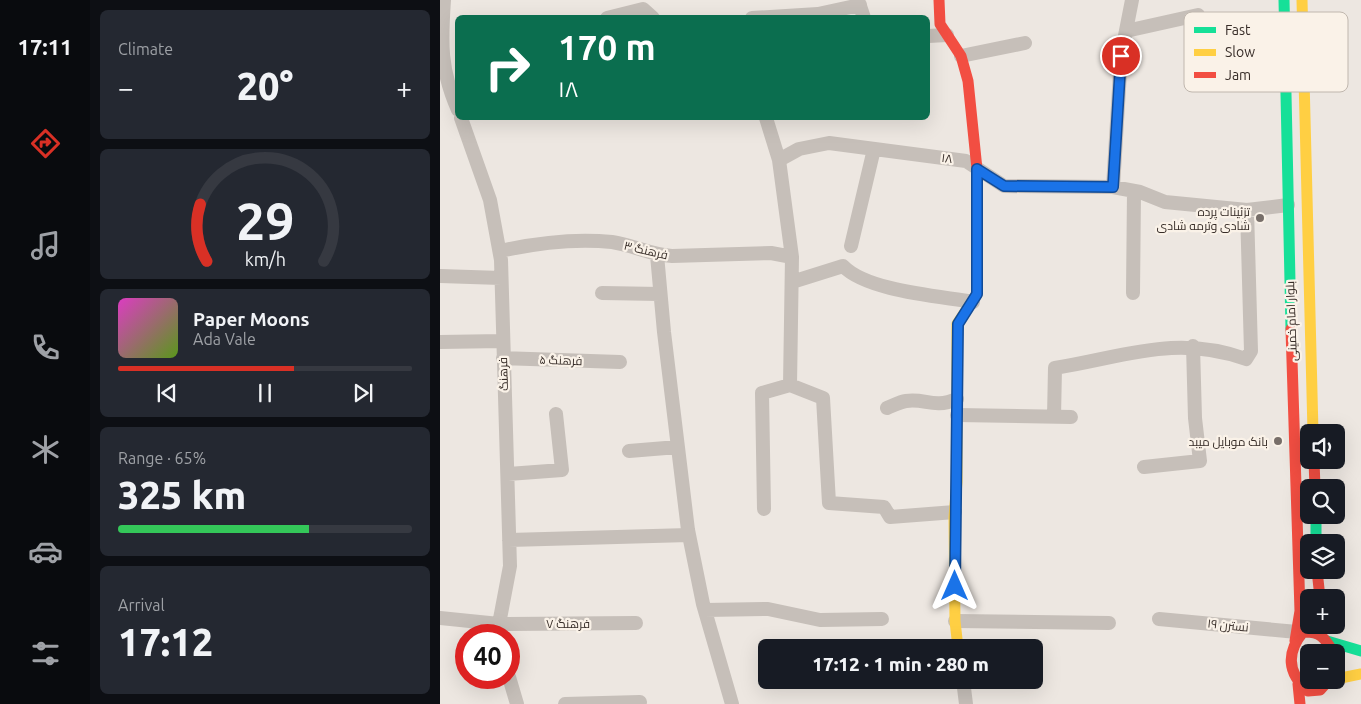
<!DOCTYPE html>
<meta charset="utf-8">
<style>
body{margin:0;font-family:Ubuntu,Cairo,sans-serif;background:#242831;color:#f1f3f6;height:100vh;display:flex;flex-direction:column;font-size:19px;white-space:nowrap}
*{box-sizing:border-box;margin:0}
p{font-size:16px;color:#9ea1a6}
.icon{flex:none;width:28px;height:28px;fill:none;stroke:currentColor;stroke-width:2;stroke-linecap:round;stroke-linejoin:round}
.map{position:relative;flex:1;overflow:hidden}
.side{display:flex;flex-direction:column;gap:10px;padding:10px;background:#0d0f14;width:350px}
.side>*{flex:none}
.guide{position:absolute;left:15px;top:15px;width:475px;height:105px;border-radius:8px;box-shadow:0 5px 20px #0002;background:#0b6e4f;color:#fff;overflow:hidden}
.fabs{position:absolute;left:860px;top:424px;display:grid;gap:10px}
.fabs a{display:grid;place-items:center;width:45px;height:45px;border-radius:8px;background:#171b24;box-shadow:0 5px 20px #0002;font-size:25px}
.speed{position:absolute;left:15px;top:624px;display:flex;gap:10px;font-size:25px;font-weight:700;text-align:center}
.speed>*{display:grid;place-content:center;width:65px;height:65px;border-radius:50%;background:#171b24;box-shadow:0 5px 20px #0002;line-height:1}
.speed .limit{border:8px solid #d22;background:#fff;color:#111}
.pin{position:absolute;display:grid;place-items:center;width:42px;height:42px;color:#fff;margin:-21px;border:2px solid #fff;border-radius:50%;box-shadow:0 1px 5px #0007}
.me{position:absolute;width:55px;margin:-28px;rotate:0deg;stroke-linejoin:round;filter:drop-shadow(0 0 4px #0008)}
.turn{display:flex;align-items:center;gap:18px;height:105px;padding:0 20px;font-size:22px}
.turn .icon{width:65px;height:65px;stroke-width:2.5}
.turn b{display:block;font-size:35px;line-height:42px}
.big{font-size:38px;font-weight:800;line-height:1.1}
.side .widget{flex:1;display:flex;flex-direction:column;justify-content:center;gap:8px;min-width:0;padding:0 18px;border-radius:8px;background:#242831}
.side .dial{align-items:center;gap:0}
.dial svg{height:130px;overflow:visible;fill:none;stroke:#363941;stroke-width:7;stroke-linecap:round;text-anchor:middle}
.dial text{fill:#f1f3f6;stroke:none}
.song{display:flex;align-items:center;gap:15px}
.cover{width:60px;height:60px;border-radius:8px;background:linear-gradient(135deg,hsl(310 70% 55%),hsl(90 70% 35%))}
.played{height:5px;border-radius:2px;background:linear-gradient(90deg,#d93025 60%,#363941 60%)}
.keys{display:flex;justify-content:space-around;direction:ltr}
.heat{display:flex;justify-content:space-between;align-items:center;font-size:28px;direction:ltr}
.charge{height:8px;border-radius:4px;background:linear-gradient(90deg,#34c759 65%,#363941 0)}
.trip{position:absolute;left:318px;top:639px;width:285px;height:50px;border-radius:8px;background:#171b24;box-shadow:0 5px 20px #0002;font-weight:800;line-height:50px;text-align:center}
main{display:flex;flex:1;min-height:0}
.dock{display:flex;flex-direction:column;width:90px;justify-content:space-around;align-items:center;background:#090b0e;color:#9ea1a6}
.dock .icon{width:35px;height:35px}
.dock .on{color:#d93025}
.dock b{font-size:22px;color:#f1f3f6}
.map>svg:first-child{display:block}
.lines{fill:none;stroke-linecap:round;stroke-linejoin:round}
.street{stroke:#c6bfb9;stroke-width:14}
.fast{stroke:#16e098;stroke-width:11}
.slow{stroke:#ffcf43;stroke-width:11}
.jam{stroke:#f24e42;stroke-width:11}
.route-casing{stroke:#114b97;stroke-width:12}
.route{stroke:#1a73e8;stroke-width:9}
.poi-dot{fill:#776e69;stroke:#faf2e8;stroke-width:2}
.labels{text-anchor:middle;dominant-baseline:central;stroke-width:4.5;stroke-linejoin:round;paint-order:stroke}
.street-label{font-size:12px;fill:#372d28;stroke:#faf2e8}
.poi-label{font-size:12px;fill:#372d28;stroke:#faf2e8;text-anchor:end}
.key{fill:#faf2e8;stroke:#c0b7ae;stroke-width:1}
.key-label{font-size:14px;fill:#372d28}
</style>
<main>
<nav class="dock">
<b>17:11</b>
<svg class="icon on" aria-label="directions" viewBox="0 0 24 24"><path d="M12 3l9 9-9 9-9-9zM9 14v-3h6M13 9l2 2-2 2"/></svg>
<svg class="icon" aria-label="music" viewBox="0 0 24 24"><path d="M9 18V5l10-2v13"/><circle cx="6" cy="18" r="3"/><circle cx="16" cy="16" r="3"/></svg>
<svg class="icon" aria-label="phone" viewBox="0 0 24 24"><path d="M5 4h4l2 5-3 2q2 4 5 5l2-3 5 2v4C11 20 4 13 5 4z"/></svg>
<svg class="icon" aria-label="climate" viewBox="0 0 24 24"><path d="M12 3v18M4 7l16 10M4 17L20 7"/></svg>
<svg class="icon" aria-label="car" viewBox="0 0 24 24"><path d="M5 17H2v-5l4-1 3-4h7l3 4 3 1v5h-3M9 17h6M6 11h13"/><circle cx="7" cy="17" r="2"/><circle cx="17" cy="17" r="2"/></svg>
<svg class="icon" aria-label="filters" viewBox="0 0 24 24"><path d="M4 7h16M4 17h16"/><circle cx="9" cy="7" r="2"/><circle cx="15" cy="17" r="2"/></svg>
</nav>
<section class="side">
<div class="widget"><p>Climate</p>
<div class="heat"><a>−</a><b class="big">20°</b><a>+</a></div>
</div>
<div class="widget dial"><svg viewBox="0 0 100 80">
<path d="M14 69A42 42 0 1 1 86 69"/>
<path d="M14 69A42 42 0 0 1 10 34" stroke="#d93025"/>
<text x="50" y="56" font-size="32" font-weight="700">29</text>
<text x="50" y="72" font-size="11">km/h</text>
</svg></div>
<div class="widget">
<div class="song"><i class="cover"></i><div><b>Paper Moons</b><p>Ada Vale</p></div></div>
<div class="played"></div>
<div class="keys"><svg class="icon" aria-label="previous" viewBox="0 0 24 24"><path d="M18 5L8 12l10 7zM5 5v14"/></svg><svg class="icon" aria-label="pause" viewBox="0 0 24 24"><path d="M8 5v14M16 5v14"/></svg><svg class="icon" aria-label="next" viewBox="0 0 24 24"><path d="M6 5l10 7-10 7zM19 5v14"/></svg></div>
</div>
<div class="widget"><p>Range · 65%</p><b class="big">325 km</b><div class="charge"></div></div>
<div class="widget"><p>Arrival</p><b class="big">17:12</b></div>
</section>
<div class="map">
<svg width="921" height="704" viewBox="0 0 921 704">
<rect width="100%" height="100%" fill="#ede7e1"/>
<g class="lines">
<path class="street" d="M 4,0 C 1,43 0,69 18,110
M 418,0 L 424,18
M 167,18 L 203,9 L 213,18
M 312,18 L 378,14 L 420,5
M 686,31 L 758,15
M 488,36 L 507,35
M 521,56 L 585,43
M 21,118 L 50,200 L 61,260 L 70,566 L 59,624 L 61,635
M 326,118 L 339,160 L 352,257 L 350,385 L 383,398 L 389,503 L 444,507 L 450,517 L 515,512
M 339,160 L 359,149 L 389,143 L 526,161 L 564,186 L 673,187 L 700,192 L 725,202 L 807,210 L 848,205
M 673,187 L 681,56 L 692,0
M 411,246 L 434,149
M 60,251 C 96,243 134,238 172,242 C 193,245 211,255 232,256 L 331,253 L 352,257
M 217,255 L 224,332 L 248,530 L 263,604 L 292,704
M 0,276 L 61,278
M 352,282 L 403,266 C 427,291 499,296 533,302
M 162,293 L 220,294
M 693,293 L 694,191
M 0,342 L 62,341
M 63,358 L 180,362
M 447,408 C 453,406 459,402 466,401 C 486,398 493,409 517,399
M 517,415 L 631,417
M 614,417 L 615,368 C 684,357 736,334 806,359 L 811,351 L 807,210
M 189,451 L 238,447
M 704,467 L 760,461 L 755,418 L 753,346
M 68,474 L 122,470 L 116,414
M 324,509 L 322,393 L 350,385
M 69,540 L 249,535
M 265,610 L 328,609 L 380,620 L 442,619
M 0,618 L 59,624 L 196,623
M 719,619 L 857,632
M 515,621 L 669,623
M 69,677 L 77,704
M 523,680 L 526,704
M 125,704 L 200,702"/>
<path class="fast" d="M 844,0 L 851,329
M 876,515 L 876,542
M 887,641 L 921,651"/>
<path class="slow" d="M 862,0 L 873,432
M 518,648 L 515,621 L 514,517 L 517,482 L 517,324 L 537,294 L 537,270
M 896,679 L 921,674"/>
<path class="jam" d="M 499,0 L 500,24 L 521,56 L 528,81 L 537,169 L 537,270
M 851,329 L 860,611 L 855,641
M 874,460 L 875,488
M 877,570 L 880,598
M 889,680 L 880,690 L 868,691 C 847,673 846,653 863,632 C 880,631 885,638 893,652
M 858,684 L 860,704"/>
</g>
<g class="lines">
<g class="route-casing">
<path id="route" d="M 515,586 L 518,324 L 537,294 L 537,169 L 564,186 L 673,187 L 681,56"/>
</g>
<use href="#route" class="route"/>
</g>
<g class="poi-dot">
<circle cx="820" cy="218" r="5"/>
<circle cx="838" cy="441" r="5"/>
</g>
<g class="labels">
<g class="street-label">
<text transform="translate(507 158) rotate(7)">۱۸</text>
<text transform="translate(206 250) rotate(13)">فرهنگ ۳</text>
<text transform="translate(851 321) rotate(-92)">بلوار امام خمینی</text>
<text transform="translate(121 360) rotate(2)">فرهنگ ۵</text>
<text transform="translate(63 374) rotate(-92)">فرهنگ</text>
<text x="128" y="623">فرهنگ ۷</text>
<text transform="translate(788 625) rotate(6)">نسترن ۱۹</text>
</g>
<g class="poi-label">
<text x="810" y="211">تزئینات پرده<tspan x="810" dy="14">شادی وترمه شادی</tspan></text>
<text x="828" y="441">بانک موبایل میبد</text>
</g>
</g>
<rect x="744" y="12" width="164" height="80" rx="8" class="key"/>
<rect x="754" y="27" width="22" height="6" fill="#16e098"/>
<rect x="754" y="49" width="22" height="7" fill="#ffcf43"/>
<rect x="754" y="72" width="22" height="6" fill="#f24e42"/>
<g class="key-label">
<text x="785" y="35">Fast</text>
<text x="785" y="57">Slow</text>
<text x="785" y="80">Jam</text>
</g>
</svg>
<div class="fabs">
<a><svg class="icon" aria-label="sound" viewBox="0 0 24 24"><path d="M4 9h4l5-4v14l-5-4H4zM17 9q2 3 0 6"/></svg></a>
<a><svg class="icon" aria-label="search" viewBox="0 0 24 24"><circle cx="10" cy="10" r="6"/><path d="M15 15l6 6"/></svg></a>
<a><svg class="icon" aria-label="layers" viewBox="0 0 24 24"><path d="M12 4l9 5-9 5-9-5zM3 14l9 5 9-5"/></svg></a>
<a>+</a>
<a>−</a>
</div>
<div class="speed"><div class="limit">40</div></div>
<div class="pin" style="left:681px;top:56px;background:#d93025"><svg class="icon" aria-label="arrive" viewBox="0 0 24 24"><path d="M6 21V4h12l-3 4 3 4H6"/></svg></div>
<svg class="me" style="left:515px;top:586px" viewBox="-20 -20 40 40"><path d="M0-17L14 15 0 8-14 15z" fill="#1a73e8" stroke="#fff" stroke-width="4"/></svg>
<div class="trip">17:12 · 1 min · 280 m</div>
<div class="guide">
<div class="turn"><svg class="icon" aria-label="right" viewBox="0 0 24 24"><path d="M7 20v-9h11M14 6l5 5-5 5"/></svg><div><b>170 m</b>۱۸</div></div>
</div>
</div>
</main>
